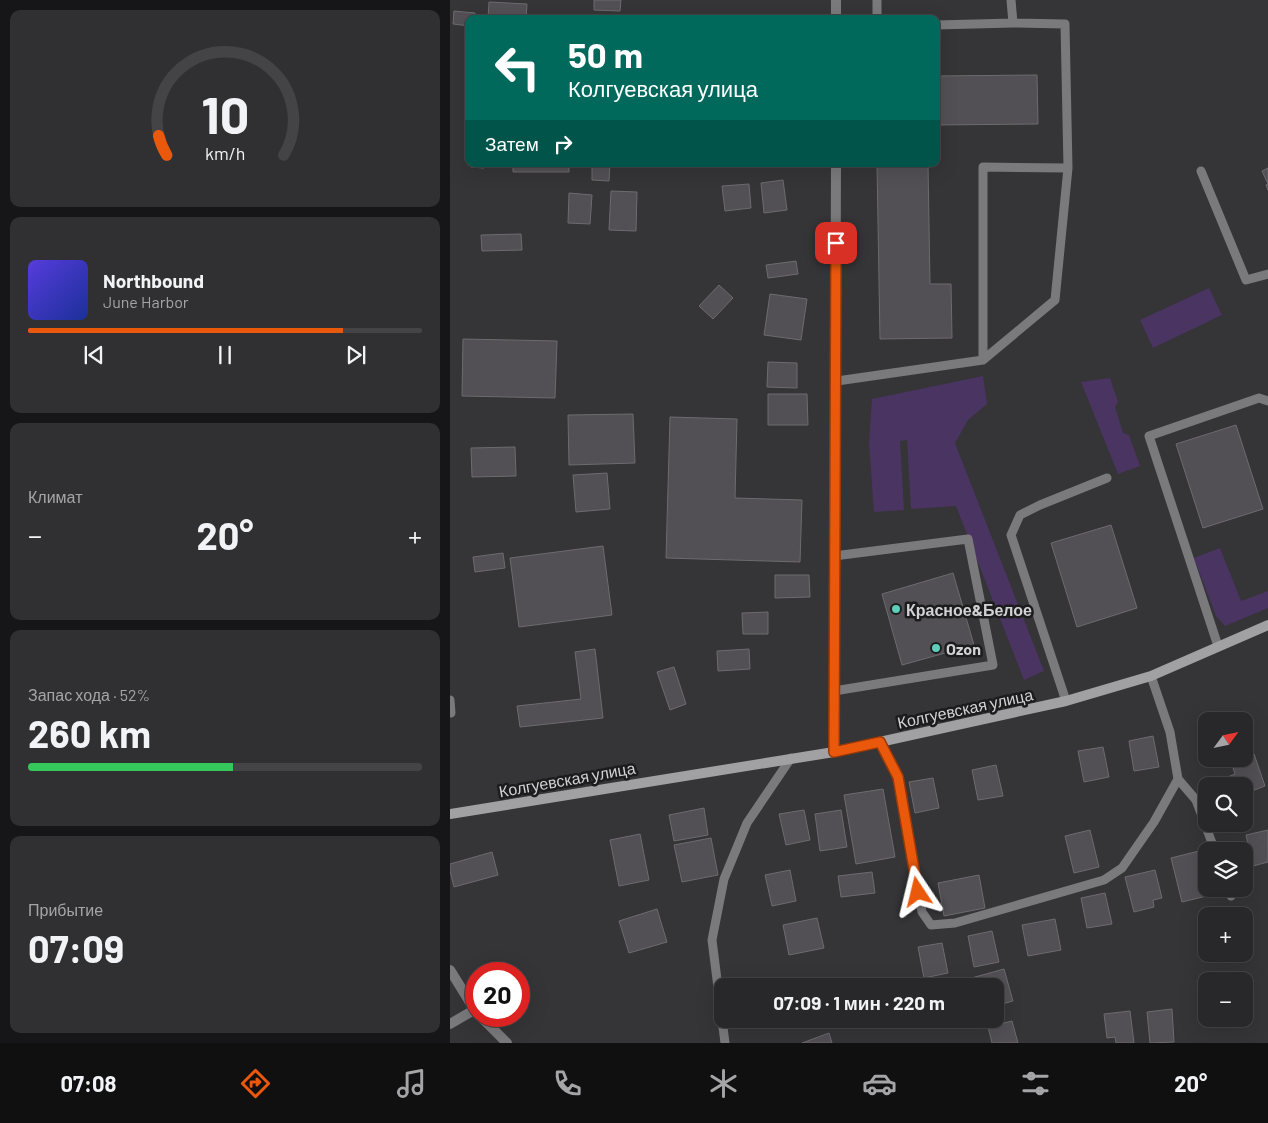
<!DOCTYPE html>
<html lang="ru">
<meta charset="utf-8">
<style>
body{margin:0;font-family:Barlow,sans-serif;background:#302f31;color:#f1f3f6;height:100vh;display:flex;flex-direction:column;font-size:19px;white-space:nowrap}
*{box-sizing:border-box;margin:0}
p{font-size:16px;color:#a5a5a8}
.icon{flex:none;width:28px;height:28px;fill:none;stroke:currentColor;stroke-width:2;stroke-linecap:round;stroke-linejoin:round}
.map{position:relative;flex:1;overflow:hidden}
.details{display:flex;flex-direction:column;gap:10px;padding:10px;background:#161517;width:450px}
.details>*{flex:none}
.guide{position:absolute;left:15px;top:15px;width:475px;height:152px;border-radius:10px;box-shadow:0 5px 20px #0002,0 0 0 1px #444446;background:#00695c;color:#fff;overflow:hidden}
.needle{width:32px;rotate:57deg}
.buttons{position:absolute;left:748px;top:712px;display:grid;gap:10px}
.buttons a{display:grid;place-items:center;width:55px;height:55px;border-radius:10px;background:#282729;box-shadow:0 5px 20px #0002,0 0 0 1px #444446;font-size:25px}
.speed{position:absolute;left:15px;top:962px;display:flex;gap:10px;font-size:25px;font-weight:700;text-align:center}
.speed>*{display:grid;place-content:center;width:65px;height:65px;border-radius:50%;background:#282729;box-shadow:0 5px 20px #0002,0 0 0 1px #444446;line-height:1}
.speed .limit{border:8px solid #d22;background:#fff;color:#111}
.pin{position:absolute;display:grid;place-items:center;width:42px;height:42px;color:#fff;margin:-21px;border-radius:10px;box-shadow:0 2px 8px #0006}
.me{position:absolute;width:55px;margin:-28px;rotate:350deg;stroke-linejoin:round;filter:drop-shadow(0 0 4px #0008)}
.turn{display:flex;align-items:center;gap:18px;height:105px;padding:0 20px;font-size:22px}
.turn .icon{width:65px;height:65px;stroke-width:2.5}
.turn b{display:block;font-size:35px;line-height:42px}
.then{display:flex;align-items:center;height:48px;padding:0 20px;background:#0003;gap:10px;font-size:19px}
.big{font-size:38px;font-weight:700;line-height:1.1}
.details .tile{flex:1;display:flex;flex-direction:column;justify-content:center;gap:8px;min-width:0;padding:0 18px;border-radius:10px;background:#302f31}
.details .dial{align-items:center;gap:0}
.dial svg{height:130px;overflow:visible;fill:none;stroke:#444446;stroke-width:7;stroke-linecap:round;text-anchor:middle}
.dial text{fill:#f1f3f6;stroke:none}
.song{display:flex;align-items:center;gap:15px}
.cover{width:60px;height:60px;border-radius:8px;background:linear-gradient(135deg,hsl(250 70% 55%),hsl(230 70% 35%))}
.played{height:5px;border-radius:2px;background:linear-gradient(90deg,#ea580c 80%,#444446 80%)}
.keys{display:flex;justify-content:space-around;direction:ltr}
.heat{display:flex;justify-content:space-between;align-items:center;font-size:28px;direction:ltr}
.charge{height:8px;border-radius:4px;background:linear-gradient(90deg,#34c759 52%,#444446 0)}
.trip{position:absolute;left:264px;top:978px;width:290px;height:50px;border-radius:10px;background:#282729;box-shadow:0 5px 20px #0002,0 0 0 1px #444446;font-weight:700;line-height:50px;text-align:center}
.dock{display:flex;height:80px;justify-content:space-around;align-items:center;background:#101010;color:#a5a5a8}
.dock .icon{width:35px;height:35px}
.dock .current{color:#ea580c}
.dock b{font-size:22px;color:#f1f3f6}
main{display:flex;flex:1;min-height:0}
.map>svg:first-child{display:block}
.green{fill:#4a3462}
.building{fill:#525054;stroke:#6d6b6f}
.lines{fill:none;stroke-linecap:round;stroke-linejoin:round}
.lane{stroke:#7a797b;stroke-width:9}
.street{stroke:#7a797b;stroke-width:10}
.secondary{stroke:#a1a0a3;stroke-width:10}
.route-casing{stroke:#983908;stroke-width:12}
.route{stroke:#ea580c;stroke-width:9}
.poi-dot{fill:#5cceba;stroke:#1c1c1d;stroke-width:2}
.labels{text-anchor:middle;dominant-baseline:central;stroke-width:5;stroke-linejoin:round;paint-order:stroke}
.poi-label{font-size:16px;font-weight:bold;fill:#d2d1d4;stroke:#1c1c1d;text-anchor:start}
.street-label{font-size:16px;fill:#d2d1d4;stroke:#1c1c1d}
</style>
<main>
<section class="details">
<div class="tile dial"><svg viewBox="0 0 100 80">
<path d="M14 69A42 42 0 1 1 86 69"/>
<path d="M14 69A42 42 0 0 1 9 57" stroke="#ea580c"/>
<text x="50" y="56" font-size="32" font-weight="700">10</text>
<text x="50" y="72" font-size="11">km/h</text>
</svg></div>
<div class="tile">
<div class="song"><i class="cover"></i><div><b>Northbound</b><p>June Harbor</p></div></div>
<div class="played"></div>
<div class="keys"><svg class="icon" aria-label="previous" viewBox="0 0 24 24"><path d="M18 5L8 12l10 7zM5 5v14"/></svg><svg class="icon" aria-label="pause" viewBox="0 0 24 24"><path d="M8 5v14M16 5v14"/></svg><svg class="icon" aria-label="next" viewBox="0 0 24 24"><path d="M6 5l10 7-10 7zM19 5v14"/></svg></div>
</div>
<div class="tile"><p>Климат</p>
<div class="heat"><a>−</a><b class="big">20°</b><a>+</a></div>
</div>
<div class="tile"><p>Запас хода · 52%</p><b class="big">260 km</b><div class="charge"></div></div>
<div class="tile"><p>Прибытие</p><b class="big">07:09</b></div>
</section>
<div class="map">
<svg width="818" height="1043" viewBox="0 0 818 1043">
<rect width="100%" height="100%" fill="#353437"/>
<path class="green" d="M 759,288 L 772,315 L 703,348 L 690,320 Z
M 533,376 L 537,404 L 518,420 L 505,443 L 594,671 L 574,680 L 506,506 L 461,509 L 457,440 L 450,441 L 454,510 L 424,512 L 419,443 L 422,399 Z
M 660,378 L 668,402 L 665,407 L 673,433 L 679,435 L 690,466 L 668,474 L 631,382 Z
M 770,548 L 791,601 L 818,591 L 818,608 L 775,626 L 766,616 L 744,558 Z"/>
<path class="building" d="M 144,0 L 171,0 L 170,11 L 144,10 Z
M 39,2 L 77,4 L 76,19 L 38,19 Z
M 4,11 L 25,13 L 25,19 L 19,19 L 19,26 L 3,24 Z
M 587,75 L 588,124 L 486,125 L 486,76 Z
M 21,164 L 34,164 L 34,168 L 21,167 Z
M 63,164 L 119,164 L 119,172 L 63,172 Z
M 142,164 L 160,164 L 159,181 L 142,180 Z
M 427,164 L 478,164 L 480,284 L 501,284 L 502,338 L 430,339 Z
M 818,168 L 818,190 L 816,185 L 818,184 L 812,171 Z
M 333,180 L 337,210 L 314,213 L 311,183 Z
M 299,184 L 301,208 L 275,211 L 272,186 Z
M 161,191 L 187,192 L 186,231 L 159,230 Z
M 119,193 L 142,195 L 140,224 L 118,223 Z
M 71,234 L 72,250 L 32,251 L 31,235 Z
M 346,261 L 348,274 L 318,278 L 316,265 Z
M 269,285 L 283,298 L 263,319 L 249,306 Z
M 320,294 L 357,299 L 351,340 L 314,335 Z
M 13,339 L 107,341 L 105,398 L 12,396 Z
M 318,362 L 347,363 L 347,388 L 317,387 Z
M 318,394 L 357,394 L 358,425 L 318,425 Z
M 183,414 L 185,463 L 119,465 L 118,415 Z
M 220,417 L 287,419 L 285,498 L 352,500 L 350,562 L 216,558 Z
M 786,425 L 813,509 L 753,528 L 726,444 Z
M 65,447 L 66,476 L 22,477 L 21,448 Z
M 157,473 L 160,509 L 126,512 L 123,475 Z
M 661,525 L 687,608 L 627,627 L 601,543 Z
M 153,546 L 162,615 L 69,627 L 60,558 Z
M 53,553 L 55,568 L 25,572 L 23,557 Z
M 503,573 L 524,645 L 452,665 L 432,594 Z
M 325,575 L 359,575 L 360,597 L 325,598 Z
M 318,612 L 318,634 L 293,634 L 292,613 Z
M 145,649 L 153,718 L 70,727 L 67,706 L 131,699 L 125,652 Z
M 299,649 L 300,669 L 268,671 L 267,651 Z
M 224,667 L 236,704 L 220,710 L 207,672 Z
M 703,736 L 709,767 L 684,771 L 679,741 Z
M 653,747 L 659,777 L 634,782 L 628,751 Z
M 804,754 L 815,786 L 794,794 L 794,786 L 772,786 L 770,780 L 785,774 L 781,762 Z
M 546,765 L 553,796 L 528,800 L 522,770 Z
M 483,778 L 489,808 L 465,813 L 459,782 Z
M 433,789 L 445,857 L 406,864 L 394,795 Z
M 254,808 L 258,835 L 224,841 L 219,815 Z
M 354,810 L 360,840 L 336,845 L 329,814 Z
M 391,810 L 397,847 L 370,851 L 365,814 Z
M 640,830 L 649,867 L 624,873 L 615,836 Z
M 818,830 L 818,862 L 803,866 L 796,835 Z
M 190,834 L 199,880 L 169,886 L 160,840 Z
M 261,838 L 268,875 L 232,882 L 224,845 Z
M 753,850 L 756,861 L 756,889 L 763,889 L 765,894 L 732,902 L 721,858 Z
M 42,852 L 48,875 L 4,887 L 0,871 L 0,864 Z
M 340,870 L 346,901 L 322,906 L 315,875 Z
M 705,870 L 712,898 L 703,900 L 704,907 L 684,912 L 675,877 Z
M 422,872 L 425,893 L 391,897 L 388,876 Z
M 529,875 L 535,908 L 494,916 L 488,883 Z
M 655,893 L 662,924 L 637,928 L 631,898 Z
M 207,909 L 217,942 L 179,953 L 169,921 Z
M 367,918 L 374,948 L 339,955 L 333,925 Z
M 605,919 L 611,950 L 578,956 L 572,925 Z
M 542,931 L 549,962 L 524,967 L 518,936 Z
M 492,943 L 498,973 L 474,978 L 468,947 Z
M 554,969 L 563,1001 L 545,1006 L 545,986 L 520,986 L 518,979 Z
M 375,981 L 376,986 L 350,986 Z
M 722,1009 L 724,1042 L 700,1043 L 697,1012 Z
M 680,1011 L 684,1043 L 666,1043 L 665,1037 L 657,1038 L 654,1014 Z
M 344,1019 L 377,1019 L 346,1027 Z
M 562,1021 L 568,1043 L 542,1043 L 538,1027 Z
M 379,1033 L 382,1043 L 352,1043 Z"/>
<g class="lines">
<path class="lane" d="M 427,0 L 427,19
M 561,0 L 563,23
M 751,171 L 796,280 L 818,274
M 533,360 L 533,167 L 618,168
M 387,381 L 533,360 L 605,300 L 618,168 L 615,24 L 563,23 L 486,25
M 768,646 L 699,436 L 809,398 L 818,401
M 384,691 L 543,665 L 518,539 L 384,556
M 0,700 L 1,713
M 616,701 L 561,535 L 570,515 L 590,505 L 657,478
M 430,742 L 448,777 L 472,912 L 481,925 L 505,923 L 654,880 L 672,868 L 704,822 L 728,779 L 720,732 L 701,676
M 728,779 L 746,800 L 765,851
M 778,889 L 781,896
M 275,1043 L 262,940 L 274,879 L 297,823 L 341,758"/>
<path class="street" d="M 386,0 L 386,19
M 384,752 L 386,164
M 0,970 L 26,1012
M 30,1016 L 57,1043
M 0,1024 L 24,1010"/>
<path class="secondary" d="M 0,814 L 384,752 L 616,701 L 701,676 L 818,625"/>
</g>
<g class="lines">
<g class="route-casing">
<path id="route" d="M 386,243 L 384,752 L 430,742 L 448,777 L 468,892"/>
</g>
<use href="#route" class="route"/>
</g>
<g class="poi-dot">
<circle cx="446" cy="609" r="5"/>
<circle cx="486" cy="648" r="5"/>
</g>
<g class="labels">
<g class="poi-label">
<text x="456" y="609">Красное&amp;Белое</text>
<text x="496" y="648">Ozon</text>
</g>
<g class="street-label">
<text transform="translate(515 708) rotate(-12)">Колгуевская улица</text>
<text transform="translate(117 779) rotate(-10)">Колгуевская улица</text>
</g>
</g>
</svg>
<div class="buttons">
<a><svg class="needle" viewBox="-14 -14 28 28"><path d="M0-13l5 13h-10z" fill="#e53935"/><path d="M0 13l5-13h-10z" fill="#a5a5a8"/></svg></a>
<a><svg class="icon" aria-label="search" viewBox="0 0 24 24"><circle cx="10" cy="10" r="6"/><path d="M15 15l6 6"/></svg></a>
<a><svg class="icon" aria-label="layers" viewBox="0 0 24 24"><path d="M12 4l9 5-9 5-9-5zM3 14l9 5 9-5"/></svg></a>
<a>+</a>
<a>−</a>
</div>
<div class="speed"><div class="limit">20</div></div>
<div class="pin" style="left:386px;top:243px;background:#d93025"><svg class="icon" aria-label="arrive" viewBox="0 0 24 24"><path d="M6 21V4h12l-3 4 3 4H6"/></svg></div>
<svg class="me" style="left:468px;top:892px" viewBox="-20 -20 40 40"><path d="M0-17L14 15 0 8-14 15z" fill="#ea580c" stroke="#fff" stroke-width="4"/></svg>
<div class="trip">07:09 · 1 мин · 220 m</div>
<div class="guide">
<div class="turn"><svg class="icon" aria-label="left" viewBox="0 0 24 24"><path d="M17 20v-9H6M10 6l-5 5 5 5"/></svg><div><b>50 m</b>Колгуевская улица</div></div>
<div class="then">Затем<svg class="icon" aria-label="right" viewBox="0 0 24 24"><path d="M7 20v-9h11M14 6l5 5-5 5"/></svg></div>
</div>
</div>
</main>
<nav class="dock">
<b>07:08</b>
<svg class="icon current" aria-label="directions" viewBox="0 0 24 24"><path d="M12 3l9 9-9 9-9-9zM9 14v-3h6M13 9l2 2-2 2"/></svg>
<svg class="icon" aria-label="music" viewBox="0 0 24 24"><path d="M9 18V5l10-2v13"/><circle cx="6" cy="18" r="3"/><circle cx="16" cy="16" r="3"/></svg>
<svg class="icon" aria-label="phone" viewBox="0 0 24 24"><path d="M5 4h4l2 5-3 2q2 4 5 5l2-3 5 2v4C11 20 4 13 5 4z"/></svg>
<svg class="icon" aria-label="climate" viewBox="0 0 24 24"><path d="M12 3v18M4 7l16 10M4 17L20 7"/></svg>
<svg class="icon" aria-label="car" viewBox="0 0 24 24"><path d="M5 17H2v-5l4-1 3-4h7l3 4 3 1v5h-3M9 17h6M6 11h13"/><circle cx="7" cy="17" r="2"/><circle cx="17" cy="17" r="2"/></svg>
<svg class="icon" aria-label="filters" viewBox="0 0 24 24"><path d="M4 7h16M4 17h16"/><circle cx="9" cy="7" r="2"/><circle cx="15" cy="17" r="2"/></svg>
<b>20°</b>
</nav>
